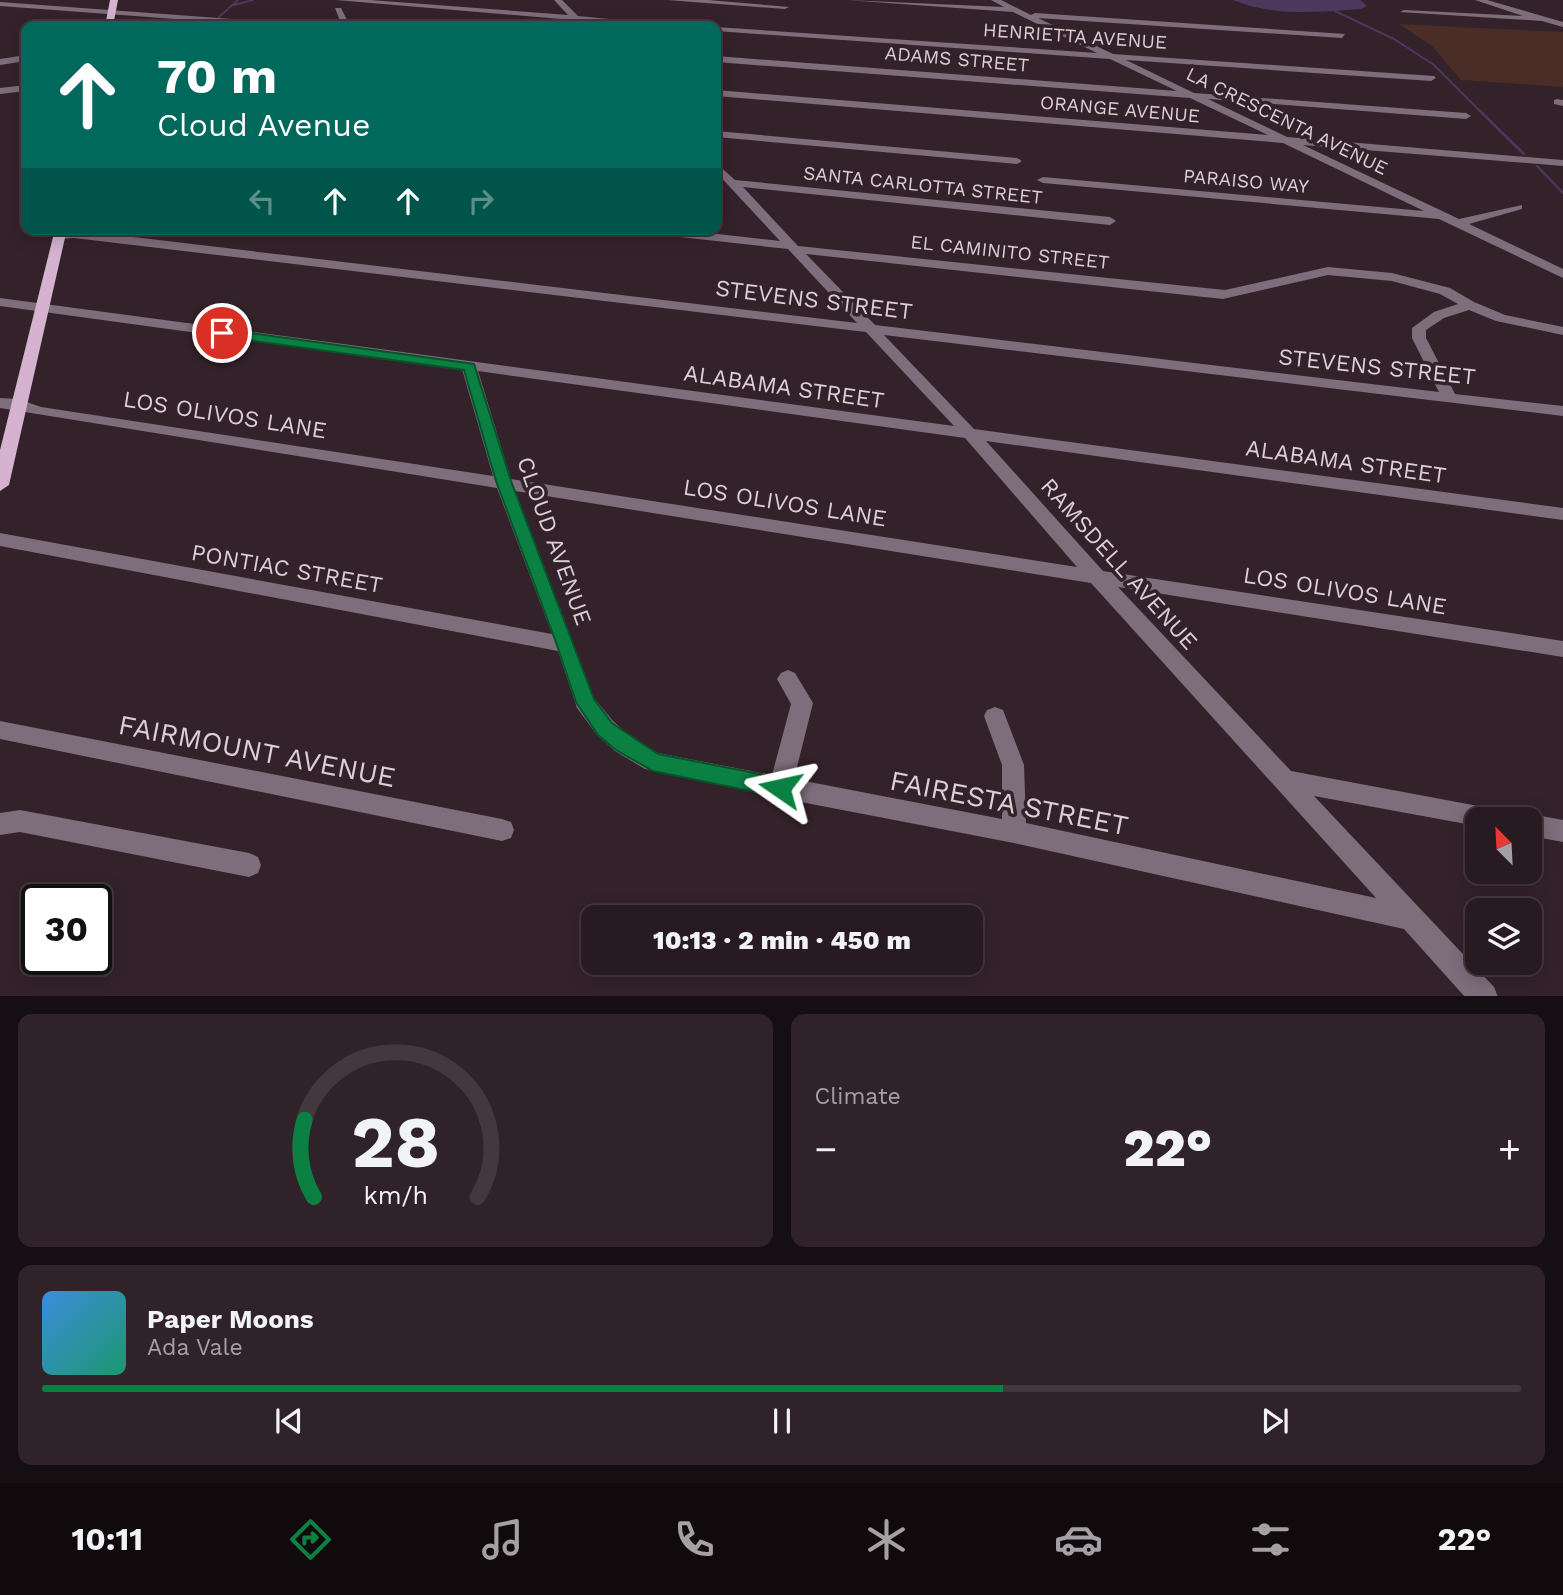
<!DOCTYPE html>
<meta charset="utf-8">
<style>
body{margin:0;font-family:"Work Sans",sans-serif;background:#2f2329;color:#f1f3f6;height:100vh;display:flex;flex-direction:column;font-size:26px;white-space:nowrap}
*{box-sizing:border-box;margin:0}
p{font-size:23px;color:#a4a1a5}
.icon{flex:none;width:38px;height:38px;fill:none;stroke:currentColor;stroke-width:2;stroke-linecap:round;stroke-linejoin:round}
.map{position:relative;height:996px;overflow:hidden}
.sheet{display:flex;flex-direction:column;gap:18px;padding:18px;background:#150e12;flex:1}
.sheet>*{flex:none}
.guide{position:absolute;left:21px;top:21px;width:700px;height:214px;border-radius:14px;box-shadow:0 4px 18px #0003,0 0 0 2px #43383e;background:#00695c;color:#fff;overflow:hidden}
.needle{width:46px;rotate:336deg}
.tools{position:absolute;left:1465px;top:807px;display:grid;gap:14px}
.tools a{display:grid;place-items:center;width:77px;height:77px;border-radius:14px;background:#271a20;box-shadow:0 4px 18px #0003,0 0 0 2px #43383e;font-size:35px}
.speed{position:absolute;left:21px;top:884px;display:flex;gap:14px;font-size:35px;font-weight:700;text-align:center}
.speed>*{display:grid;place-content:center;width:91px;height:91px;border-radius:50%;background:#271a20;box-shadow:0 4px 18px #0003,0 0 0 2px #43383e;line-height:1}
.speed .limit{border:4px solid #111;border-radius:10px;background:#fff;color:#111}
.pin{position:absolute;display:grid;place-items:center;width:60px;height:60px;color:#fff;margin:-30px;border:4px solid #fff;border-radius:50%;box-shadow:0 2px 7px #0007}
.me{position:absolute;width:77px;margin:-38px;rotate:281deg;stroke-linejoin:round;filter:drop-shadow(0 0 5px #0008)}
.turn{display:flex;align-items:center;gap:24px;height:147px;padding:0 21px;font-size:32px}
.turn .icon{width:91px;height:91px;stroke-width:2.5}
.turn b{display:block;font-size:49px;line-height:60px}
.lanes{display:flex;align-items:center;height:66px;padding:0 21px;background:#0003;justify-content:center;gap:35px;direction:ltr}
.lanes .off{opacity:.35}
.big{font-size:52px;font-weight:800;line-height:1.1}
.sheet .widget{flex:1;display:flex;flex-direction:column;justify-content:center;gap:10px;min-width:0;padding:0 24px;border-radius:14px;background:#2f2329}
.sheet .dial{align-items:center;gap:0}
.dial svg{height:182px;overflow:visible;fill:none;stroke:#43383e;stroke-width:7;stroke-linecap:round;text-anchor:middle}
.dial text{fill:#f1f3f6;stroke:none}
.song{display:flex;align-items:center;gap:21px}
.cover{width:84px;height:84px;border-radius:10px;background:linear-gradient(135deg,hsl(210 70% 55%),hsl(160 70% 35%))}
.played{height:7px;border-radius:4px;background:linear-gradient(90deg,#0b8043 65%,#43383e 65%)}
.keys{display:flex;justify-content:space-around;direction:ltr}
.heat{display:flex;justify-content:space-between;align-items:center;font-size:38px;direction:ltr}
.sheet .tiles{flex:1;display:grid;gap:18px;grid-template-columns:1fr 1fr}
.widget:last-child{grid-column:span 2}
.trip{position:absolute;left:581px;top:905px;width:402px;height:70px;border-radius:14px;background:#271a20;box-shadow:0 4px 18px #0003,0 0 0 2px #43383e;font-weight:800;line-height:70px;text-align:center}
.dock{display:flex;height:112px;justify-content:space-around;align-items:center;background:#100a0d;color:#a4a1a5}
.dock .icon{width:49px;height:49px}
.dock .active{color:#0b8043}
.dock b{font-size:32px;color:#f1f3f6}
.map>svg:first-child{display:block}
.green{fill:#492d26}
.water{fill:#4c385c}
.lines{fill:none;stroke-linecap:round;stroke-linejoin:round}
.stream-far1{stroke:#4c385c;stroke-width:2}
.stream{stroke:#4c385c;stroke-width:2.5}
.minor{fill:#7e6d7b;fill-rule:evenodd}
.major{fill:#d4b2d0;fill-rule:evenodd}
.route{fill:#0b8043;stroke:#07532c;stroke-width:2}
.labels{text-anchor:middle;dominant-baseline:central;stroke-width:7;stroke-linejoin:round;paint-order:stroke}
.far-street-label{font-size:19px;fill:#dcd0d5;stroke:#34222a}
.street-label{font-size:23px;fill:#dcd0d5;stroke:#34222a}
.near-street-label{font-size:28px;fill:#dcd0d5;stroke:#34222a}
</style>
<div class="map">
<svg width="1563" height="997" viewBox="0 0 1563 997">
<rect width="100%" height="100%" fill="#34222a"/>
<path class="green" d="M 1399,24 L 1563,32 L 1563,87 L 1461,80 L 1432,46 Z"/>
<path class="water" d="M 1233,0 L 1360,0 L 1367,6 L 1361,9 C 1318,12 1274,17 1233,0 Z"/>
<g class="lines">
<path class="stream-far1" d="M 234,5 L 253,0
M 1335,11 L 1394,39 L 1434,65 L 1482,113
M 219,17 L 238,0
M 210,26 L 213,23"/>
<path class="stream" d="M 1480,111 L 1524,154
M 1537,166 L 1563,193"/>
<path class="minor" d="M 336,0 L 370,0 L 568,15 L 554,0 L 562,0 L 578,16 L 682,26 L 583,21 L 585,24 L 580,26 L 573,20 Z
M 667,0 L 708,0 L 789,7 L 785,9 Z
M 846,0 L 1004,7 L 991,0 L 1001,0 L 1031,15 L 1035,13 L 1345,34 L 1342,38 L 1038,18 L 1113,54 L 1434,76 L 1436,78 L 1431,81 L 1126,60 L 1194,93 L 1466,113 L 1471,116 L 1466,119 L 1208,99 L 1287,137 L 1563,160 L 1563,166 L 1303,145 L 1459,219 L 1522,205 L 1522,209 L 1469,224 L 1563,269 L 1563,278 L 1439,219 L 1043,183 L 1037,180 L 1043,177 L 1424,211 L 1283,143 L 716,96 L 716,90 L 1268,135 L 1190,98 L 716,62 L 716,56 L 1177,91 L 1110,59 L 716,31 L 716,27 L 1097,53 L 1013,12 Z
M 1475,0 L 1487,0 L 1563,22 L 1563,27 L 1542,21 L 1400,12 L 1404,10 L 1523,16 Z
M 0,2 L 299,24 L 303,26 L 270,26 L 0,6 Z
M 335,8 L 341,8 L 350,26 L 342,26 Z
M 26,55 L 26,61 L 0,65 L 0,59 Z
M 26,85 L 26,91 L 0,94 L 0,88 Z
M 1557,99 L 1563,100 L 1563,106 L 1554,104 L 1554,100 Z
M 716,131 L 1017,158 L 1022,161 L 1017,164 L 716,137 Z
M 716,163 L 735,180 L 1110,217 L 1116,221 L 1110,225 L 743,187 L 798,246 L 1225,290 L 1328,267 L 1392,273 L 1450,288 L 1474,302 L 1505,315 L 1563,327 L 1563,335 L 1496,321 L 1469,310 L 1444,318 L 1426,330 L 1426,338 L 1455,394 L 1563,406 L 1563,416 L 884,335 L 974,429 L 1563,508 L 1563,520 L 986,441 L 1103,571 L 1563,641 L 1563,657 L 1118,587 L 1291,771 L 1505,811 L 1509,819 L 1477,819 L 1477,826 L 1314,796 L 1494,987 L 1498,997 L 1465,997 L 1404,929 L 1014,843 L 780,798 L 645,769 L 615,751 L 597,735 L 577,708 L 558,651 L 0,546 L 0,533 L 552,634 L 497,488 L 0,408 L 0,398 L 18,399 L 41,407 L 493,476 L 462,369 L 0,306 L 0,298 L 954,426 L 866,332 L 74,238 L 60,239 L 54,235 L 60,231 L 74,230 L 857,323 L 788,249 L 634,232 L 632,229 L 673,229 L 780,241 L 716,172 ZM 806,254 L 1223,299 L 1328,275 L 1392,281 L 1440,294 L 1458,304 L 1434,312 L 1412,328 L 1412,338 L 1439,392 L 875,325 ZM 478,371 L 965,438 L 1077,567 L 511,479 ZM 515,491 L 1091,583 L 1376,898 L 1026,823 L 1024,765 L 1003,710 L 995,707 L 987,710 L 984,716 L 1002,765 L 1002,819 L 794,779 L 813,703 L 795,673 L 788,670 L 781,673 L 777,679 L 791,704 L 772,775 L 658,753 L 631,737 L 613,721 L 594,698 Z
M 0,721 L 502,819 L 511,822 L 514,830 L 511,838 L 502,841 L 0,739 Z
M 20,810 L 249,853 L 258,857 L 261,865 L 258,873 L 249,877 L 20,832 L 0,835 L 0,813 Z
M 1530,814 L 1563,820 L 1563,842 L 1530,836 L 1530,819 L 1521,819 Z"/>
<path class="major" d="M 110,0 L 118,0 L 113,26 L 105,26 Z
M 55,229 L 67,229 L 9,485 L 0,491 L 0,450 Z"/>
</g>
<path class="route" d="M 222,329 L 474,364 L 511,481 L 594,699 L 612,723 L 658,754 L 780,778 L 788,781 L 791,788 L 788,795 L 780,797 L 653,771 L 616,750 L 598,735 L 576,702 L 557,645 L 496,481 L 464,370 L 218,336 L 216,333 Z"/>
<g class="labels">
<g class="far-street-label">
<text transform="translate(1075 36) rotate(4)">HENRIETTA AVENUE</text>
<text transform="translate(957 59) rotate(5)">ADAMS STREET</text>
<text transform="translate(1120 109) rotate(5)">ORANGE AVENUE</text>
<text transform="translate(1287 121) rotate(26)">LA CRESCENTA AVENUE</text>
<text transform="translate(1246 181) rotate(5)">PARAISO WAY</text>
<text transform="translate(923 185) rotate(6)">SANTA CARLOTTA STREET</text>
<text transform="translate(1010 252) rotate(6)">EL CAMINITO STREET</text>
</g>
<g class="street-label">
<text transform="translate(814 300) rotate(7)">STEVENS STREET</text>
<text transform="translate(1377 367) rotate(6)">STEVENS STREET</text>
<text transform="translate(784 387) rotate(8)">ALABAMA STREET</text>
<text transform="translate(225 415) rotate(9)">LOS OLIVOS LANE</text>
<text transform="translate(1346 462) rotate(8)">ALABAMA STREET</text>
<text transform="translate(785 503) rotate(9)">LOS OLIVOS LANE</text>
<text transform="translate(554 541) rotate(70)">CLOUD AVENUE</text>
<text transform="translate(1119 564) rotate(48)">RAMSDELL AVENUE</text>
<text transform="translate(287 569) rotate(10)">PONTIAC STREET</text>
<text transform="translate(1345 591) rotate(9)">LOS OLIVOS LANE</text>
</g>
<g class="near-street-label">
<text transform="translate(257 751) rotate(11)">FAIRMOUNT AVENUE</text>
<text transform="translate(1009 803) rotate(11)">FAIRESTA STREET</text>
</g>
</g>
</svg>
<div class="tools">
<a><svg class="needle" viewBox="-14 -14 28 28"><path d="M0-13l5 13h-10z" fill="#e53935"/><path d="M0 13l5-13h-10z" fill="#a4a1a5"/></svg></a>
<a><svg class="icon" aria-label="layers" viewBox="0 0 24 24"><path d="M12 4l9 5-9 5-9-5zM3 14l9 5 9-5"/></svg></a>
</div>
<div class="speed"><div class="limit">30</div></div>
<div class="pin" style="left:222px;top:333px;background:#d93025"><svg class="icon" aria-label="arrive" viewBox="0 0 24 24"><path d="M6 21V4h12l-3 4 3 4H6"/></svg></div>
<svg class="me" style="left:780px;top:788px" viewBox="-20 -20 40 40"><path d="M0-17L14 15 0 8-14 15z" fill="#0b8043" stroke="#fff" stroke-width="4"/></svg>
<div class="trip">10:13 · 2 min · 450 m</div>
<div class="guide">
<div class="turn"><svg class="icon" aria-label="ahead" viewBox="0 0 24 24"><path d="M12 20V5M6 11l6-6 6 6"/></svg><div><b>70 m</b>Cloud Avenue</div></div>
<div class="lanes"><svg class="icon off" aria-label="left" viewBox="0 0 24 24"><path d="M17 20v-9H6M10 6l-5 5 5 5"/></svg><svg class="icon" aria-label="ahead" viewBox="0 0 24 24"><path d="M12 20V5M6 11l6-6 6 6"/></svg><svg class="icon" aria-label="ahead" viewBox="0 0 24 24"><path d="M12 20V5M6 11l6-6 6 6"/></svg><svg class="icon off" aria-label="right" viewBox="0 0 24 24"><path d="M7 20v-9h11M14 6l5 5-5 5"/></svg></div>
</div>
</div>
<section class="sheet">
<div class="tiles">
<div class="widget dial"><svg viewBox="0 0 100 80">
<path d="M14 69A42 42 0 1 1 86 69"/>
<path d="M14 69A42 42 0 0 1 10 35" stroke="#0b8043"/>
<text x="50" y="56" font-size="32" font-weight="700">28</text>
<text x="50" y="72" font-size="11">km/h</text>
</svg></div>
<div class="widget"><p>Climate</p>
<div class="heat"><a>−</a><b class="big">22°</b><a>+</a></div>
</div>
<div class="widget">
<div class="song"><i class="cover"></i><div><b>Paper Moons</b><p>Ada Vale</p></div></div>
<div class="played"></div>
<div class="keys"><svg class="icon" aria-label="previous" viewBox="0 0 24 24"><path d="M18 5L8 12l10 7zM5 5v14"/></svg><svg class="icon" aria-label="pause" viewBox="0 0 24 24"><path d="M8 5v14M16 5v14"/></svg><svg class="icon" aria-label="next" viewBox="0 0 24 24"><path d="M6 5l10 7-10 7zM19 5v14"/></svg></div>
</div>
</div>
</section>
<nav class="dock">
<b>10:11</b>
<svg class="icon active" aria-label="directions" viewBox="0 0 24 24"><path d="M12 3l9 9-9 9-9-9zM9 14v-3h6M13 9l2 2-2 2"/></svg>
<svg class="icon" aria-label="music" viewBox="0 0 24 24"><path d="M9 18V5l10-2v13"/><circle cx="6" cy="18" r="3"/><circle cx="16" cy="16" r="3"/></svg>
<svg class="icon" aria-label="phone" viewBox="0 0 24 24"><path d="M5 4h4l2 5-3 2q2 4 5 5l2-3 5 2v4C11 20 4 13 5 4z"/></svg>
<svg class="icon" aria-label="climate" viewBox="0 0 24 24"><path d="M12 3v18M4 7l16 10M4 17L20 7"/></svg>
<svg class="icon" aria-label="car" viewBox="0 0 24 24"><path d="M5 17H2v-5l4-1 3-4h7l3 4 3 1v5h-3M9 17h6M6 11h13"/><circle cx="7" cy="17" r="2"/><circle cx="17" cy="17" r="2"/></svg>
<svg class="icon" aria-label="filters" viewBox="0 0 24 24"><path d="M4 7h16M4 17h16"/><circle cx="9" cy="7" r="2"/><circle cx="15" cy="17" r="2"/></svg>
<b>22°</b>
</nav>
